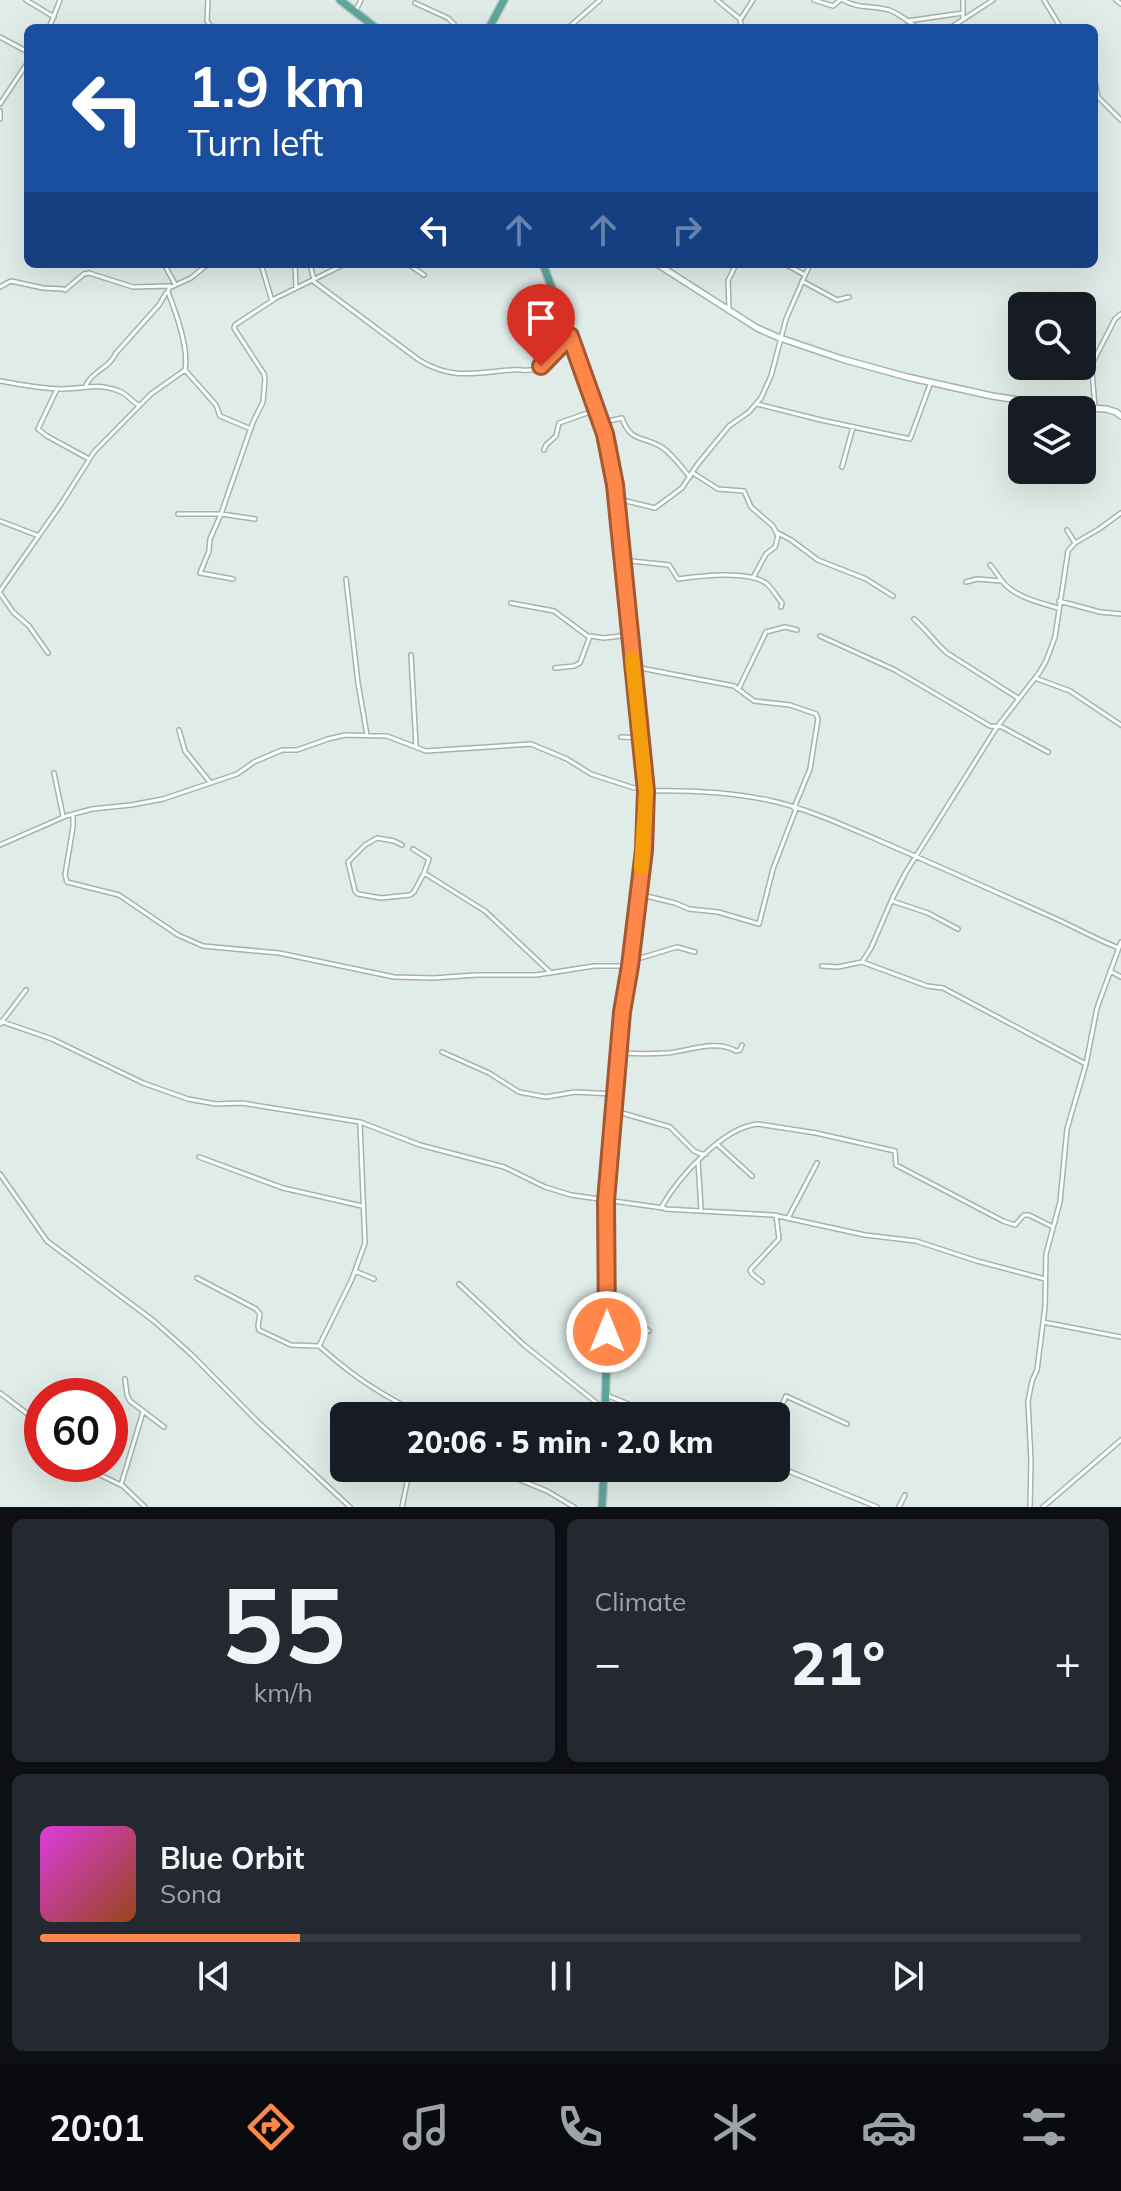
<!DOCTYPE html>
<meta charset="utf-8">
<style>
body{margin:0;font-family:Mulish,sans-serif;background:#242831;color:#f1f3f6;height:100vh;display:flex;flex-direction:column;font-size:30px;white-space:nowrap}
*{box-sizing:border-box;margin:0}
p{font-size:26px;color:#9ea1a6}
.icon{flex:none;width:44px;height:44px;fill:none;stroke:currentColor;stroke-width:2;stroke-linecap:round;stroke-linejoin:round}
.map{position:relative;height:1507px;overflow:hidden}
.side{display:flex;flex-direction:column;gap:12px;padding:12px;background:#0d0f14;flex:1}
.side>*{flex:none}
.top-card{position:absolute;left:24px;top:24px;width:1074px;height:244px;border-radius:12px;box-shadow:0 8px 32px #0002;background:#1a4fa0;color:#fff;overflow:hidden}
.controls{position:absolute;left:1008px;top:292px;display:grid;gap:16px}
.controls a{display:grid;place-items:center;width:88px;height:88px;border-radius:12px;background:#171b24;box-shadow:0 8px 32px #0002;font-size:40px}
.speed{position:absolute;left:24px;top:1378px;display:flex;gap:16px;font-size:40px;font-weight:700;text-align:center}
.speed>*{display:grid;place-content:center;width:104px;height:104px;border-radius:50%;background:#171b24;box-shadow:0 8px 32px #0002;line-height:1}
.speed .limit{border:12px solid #d22;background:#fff;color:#111}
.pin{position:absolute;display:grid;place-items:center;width:68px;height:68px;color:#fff;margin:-82px -34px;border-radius:50% 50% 50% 0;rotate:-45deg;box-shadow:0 0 8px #0007}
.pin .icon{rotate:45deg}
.me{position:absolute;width:88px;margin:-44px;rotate:0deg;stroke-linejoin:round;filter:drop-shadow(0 0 6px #0008)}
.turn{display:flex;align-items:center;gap:28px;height:168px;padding:0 32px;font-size:36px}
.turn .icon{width:104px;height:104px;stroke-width:2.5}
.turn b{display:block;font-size:56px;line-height:68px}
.lanes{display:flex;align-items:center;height:76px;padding:0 32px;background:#0003;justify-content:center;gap:40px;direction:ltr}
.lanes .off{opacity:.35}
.big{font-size:60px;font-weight:800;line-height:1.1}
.side .widget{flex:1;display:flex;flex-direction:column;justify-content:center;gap:12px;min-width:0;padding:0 28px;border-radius:12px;background:#242831}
.side .dial{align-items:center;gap:0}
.dial b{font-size:104px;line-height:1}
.song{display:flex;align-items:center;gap:24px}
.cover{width:96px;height:96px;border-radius:12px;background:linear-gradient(135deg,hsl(300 70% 55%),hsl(20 70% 35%))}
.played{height:8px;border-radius:4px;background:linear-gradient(90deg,#ff874a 25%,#363941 25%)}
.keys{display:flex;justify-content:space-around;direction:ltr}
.heat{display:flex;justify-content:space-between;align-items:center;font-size:44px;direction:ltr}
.side .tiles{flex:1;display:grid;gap:12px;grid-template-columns:1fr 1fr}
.widget:last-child{grid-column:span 2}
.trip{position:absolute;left:330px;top:1402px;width:460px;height:80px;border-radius:12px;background:#171b24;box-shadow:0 8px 32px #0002;font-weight:800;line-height:80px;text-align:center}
.tab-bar{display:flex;height:128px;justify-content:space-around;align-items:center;background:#090b0e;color:#9ea1a6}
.tab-bar .icon{width:56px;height:56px}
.tab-bar .on{color:#ff874a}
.tab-bar b{font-size:36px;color:#f1f3f6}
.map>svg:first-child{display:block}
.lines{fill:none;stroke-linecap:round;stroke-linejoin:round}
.minor-casing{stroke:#a1b4af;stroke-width:6}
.tertiary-casing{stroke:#a1b4af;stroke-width:8}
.primary-casing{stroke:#c0c9c7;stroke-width:10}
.minor{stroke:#fff;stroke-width:3}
.tertiary{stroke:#fff;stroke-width:5}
.primary{stroke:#5ea79b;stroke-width:7}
.route-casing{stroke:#a65830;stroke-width:20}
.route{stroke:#ff874a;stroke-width:14}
.slow{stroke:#f59e0b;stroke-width:14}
</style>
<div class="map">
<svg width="1121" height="1507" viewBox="0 0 1121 1507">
<rect width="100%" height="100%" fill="#dfece7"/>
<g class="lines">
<g class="minor-casing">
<path id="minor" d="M 26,0 L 54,17
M 208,0 L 207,21 L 212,28
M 717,0 L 740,19
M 814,0 L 833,6 L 840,0
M 843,0 C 858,9 872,5 889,10 C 900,14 909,22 918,28
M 963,0 L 963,19
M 1044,0 L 1061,28
M 1116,0 L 1121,4
M 415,3 L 448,18 L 454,24 L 451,28
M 355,12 L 361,0
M 907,21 L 963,13
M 49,28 L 60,0
M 568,28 L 600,0
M 742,28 L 740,20 L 753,0
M 950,28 L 993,0
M 0,37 L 28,52
M 1094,76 L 1098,97 L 1121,120
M 0,104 L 28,62
M 0,111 L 0,119
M 164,264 L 175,284
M 261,264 L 272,301
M 295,264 L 296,288
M 310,264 L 314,280
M 408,264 L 424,275
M 785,264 L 805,275
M 313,281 L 419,360 C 451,380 476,373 511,370 C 519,369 527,372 536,369 C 548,364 558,348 568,339
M 802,281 L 837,300 L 849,297
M 0,287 L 11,281 L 43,288 L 63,289
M 65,290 L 84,274 L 89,273 L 133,287 L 170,286
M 729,308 L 728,281 L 736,264
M 185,370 L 216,405 L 220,416 L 251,429
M 0,381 C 21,385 42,389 63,389 C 85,389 95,382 119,391 C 128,394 131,402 139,405
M 86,385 C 94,369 108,370 116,353 L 159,305 L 166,293
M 57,389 L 38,429 L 47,436 L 89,459
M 757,404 L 821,420 L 910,439 L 931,382
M 1095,408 L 1092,370 L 1093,362 L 1115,319 L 1121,314
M 604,422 L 622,418 C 631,444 644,435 663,448 C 673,455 682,468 690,477
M 544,450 L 546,445 L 556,436 L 559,423 L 593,411
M 842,467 L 853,427
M 693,473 L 718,489 L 744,491 L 751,507 L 773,526 L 778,536 L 775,547 L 766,554 L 753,578
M 618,499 L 655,508 L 682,488 L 697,465 L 729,426 L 749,412 L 761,398 L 771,376 L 786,319 L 810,264
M 178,514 L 221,514 L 253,422 L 263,402 L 265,379 L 264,374 L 234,328 L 235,325 L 276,298 L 345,264
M 0,521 L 39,536
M 1067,530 L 1075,543
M 778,533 L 791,540 L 818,560 L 866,579 L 893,596
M 622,560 L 669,565 L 678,579 C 700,576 746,570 766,583 C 772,588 777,597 782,603 L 781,607
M 990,565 C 995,570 998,576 1002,581 C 1014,597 1041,603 1058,608
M 233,579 L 200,573 L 209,551 L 210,539 L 221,514 L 255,519
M 346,579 L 358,683 L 367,735
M 966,582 L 977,579 L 1002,581
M 0,591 L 61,504 L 94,452 L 151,394 L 185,370 C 189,348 176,313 168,292 L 169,288 L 191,278 L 208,264
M 0,593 L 13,612 L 29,626 L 48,653
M 1059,601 L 1100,612 L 1121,614
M 511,603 L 554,611 L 589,637
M 914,619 C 927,630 935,643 947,653 L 1018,698
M 820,636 L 895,670 L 990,726 L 1002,727 L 1048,752
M 411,655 L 416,746
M 635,667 L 734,686 L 754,701 L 790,705 L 816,714 L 818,719 L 810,769 L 794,808
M 555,668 L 574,666 L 580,663 L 590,636 L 604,638 L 629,635
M 1035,678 L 1070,691 L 1121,725
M 739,688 L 766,632 L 785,627 L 797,630
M 179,730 L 185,751 L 210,782
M 621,737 L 641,738
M 54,773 L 63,816
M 646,791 C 687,790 729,792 768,800 C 806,808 843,825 878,840 C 936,865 994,891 1052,917 C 1075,927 1095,939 1119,948
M 73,814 L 73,827 L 65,875 L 67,882 L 119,895 L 178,935 L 203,946 L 279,953 L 394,977 L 433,978 L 476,975 L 536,975 L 594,966 L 630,966
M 0,845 L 66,816 L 92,809 L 131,805 L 163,799 L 237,774 L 254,762 L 282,750 L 297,750 L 328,739 L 345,735 L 387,736 L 426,751 L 531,744 L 567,759 L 591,774 L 634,788 L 646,787
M 402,845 L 394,841 L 377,838 L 365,845 L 348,862 L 355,891 L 358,894 L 381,898 L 410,895 L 414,892 L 424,873
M 413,849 L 429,859 L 424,873 L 485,911 L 551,973
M 638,894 L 675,903 L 689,909 L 718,912 L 759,924 L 773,869 L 796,809
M 892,901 L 928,913 L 958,929
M 634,960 L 677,947 L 695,952
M 862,962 L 927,986 L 943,988 L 1086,1064
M 822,966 L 838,967 L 862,962 L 871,948 L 893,897 L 906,872 L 997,727 L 1039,673 L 1046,661 L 1055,637 L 1068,551 L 1075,543 L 1099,529 L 1121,513
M 1110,971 L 1121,977
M 0,1021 L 52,1039 L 143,1083 L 188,1099 L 216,1104 L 242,1103 L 360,1122 L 420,1145 L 504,1167 L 545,1187 L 571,1195 L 663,1208
M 0,1024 L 26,990
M 442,1052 L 489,1073 L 519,1092 L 546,1097 L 575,1092 L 614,1094
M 622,1053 C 637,1054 652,1054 667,1053 C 689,1051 716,1039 736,1051 L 740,1050 L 742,1045
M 615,1111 L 670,1127 L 694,1151 L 701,1154 L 706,1154
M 718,1145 L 752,1176
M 199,1157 L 283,1188 L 362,1206
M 698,1161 L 701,1209
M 0,1174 L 47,1241 L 154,1321 L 192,1355 L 257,1421 L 350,1507
M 788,1218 L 817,1163
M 355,1271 L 374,1279
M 197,1278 L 256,1309 L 260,1314 L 258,1326 L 259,1330 L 291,1345 L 319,1346 C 338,1363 358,1379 380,1392 C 393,1400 406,1406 417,1416
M 1045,1279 L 977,1261 L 916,1241 L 865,1235 L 773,1215 L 665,1209 L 662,1206 C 679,1177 723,1127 758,1124 L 816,1133 L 895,1151 L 896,1165 L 1003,1221 L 1015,1225 L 1024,1215 L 1029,1215 L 1053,1227
M 762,1282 L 752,1274 L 750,1270 L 779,1239 L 776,1215
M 459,1284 L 524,1345 L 603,1408
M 609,1304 L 649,1331
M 1043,1322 L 1121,1337
M 319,1346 L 352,1279 L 365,1243 L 360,1124
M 125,1379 L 127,1395 L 130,1401 L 164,1427
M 0,1393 L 42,1425
M 606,1395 L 658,1416
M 776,1418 L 786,1396 L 847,1424
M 87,1464 L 98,1474 L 123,1486 L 145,1507
M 776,1466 L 877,1507
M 491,1468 L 547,1491 L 574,1507
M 603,1479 L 627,1475 L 636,1468
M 121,1485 L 143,1412
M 402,1507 L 410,1468
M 899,1507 L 905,1495
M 1030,1507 L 1031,1461 L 1028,1401 L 1032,1381 L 1037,1370 L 1045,1307 L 1046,1254 L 1060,1202 L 1067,1129 L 1086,1064 L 1097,1008 L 1121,942
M 1043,1507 L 1121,1440"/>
</g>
<g class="tertiary-casing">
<path id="tertiary" d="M 657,264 L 757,328 L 780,338 L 842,359 L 907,377 L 992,396 L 1065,407 L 1106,409 L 1116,412 L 1121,416"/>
</g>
<g class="primary-casing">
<path id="primary" d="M 340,0 L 376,28
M 489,28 L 504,0
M 543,264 L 605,434 L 612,465 L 646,791 L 644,850 L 630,966 L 622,1012 L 606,1201 L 608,1303 L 605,1416
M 602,1507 L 604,1468"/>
</g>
<use href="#minor" class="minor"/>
<use href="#tertiary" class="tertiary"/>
<use href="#primary" class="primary"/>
</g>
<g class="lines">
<g class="route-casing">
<path id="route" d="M 541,366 L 570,336 L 605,434 L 615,485 L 646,791 L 644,850 L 630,966 L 622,1012 L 606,1201 L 607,1332"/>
</g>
<use href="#route" class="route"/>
<path class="slow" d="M 632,659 L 646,791 L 641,868"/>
</g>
</svg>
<div class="controls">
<a><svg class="icon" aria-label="search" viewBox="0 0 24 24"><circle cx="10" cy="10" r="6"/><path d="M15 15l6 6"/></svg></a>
<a><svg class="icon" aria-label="layers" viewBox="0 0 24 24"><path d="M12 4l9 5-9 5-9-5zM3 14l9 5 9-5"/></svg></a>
</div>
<div class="speed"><div class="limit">60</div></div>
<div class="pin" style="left:541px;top:366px;background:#d93025"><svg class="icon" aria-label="arrive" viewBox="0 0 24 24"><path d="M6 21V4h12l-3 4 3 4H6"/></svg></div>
<svg class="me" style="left:607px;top:1332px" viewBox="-20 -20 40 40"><circle r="17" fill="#ff874a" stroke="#fff" stroke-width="3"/><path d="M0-11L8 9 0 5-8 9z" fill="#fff"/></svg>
<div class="trip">20:06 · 5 min · 2.0 km</div>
<div class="top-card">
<div class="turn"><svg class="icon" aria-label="left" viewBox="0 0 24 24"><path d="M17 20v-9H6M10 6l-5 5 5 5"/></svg><div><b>1.9 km</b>Turn left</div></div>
<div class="lanes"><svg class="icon" aria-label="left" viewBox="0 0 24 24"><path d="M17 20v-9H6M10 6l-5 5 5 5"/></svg><svg class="icon off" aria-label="ahead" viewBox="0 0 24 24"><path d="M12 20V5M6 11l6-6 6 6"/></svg><svg class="icon off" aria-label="ahead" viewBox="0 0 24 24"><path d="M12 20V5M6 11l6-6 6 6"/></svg><svg class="icon off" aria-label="right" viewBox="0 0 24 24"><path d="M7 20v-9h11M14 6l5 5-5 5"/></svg></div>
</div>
</div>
<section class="side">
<div class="tiles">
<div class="widget dial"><b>55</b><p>km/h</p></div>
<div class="widget"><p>Climate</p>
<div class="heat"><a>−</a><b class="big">21°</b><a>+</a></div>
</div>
<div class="widget">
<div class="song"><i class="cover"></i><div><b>Blue Orbit</b><p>Sona</p></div></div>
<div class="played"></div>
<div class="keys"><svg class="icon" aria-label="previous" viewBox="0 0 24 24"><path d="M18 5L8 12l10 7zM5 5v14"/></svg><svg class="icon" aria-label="pause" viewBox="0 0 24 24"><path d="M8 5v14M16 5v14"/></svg><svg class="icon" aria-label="next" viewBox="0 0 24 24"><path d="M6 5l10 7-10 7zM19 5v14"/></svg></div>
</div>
</div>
</section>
<nav class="tab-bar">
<b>20:01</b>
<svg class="icon on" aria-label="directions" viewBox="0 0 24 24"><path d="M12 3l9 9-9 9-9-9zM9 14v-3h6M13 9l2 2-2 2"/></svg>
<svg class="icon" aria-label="music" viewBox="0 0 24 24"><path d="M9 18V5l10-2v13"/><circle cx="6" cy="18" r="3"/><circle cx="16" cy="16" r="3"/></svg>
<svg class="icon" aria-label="phone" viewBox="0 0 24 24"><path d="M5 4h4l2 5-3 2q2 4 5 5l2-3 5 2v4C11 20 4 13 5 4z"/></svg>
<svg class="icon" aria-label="climate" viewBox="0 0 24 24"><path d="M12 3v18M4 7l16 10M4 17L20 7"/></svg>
<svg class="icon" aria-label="car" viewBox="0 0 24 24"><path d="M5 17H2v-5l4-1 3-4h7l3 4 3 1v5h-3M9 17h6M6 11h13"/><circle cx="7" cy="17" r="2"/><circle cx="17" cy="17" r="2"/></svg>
<svg class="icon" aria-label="filters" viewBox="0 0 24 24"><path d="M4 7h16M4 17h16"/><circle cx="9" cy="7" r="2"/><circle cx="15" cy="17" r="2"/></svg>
</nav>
